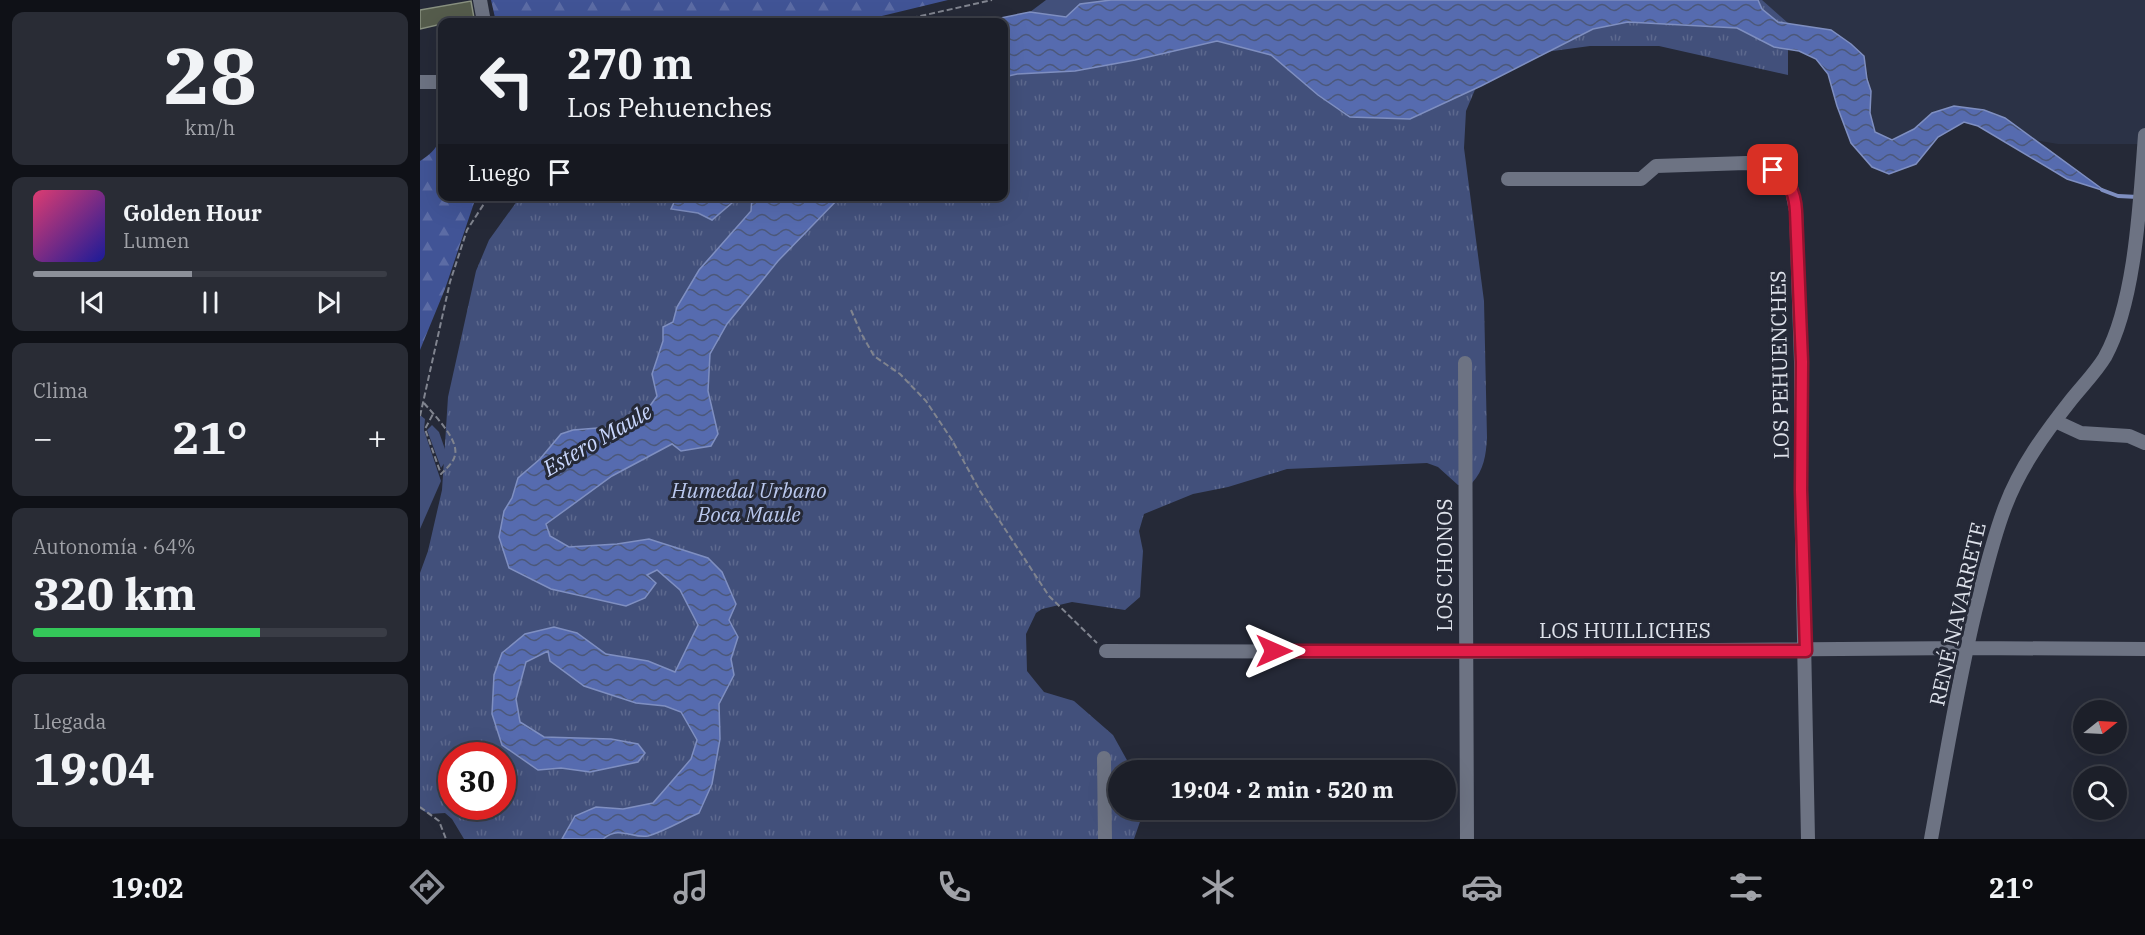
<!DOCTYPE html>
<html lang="es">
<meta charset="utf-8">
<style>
body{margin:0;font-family:"IBM Plex Serif",serif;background:#292c35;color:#f1f3f6;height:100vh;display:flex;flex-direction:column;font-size:22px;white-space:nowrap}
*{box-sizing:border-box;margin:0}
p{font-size:20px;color:#a0a2a8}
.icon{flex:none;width:33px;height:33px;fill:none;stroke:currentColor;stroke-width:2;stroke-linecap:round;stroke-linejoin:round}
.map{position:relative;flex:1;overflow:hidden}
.side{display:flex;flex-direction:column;gap:12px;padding:12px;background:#0f1117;width:420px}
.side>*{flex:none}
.top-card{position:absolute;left:18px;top:18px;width:570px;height:183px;border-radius:12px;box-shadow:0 6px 24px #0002,0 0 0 2px #3a3d46;background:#1c1f29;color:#f1f3f6;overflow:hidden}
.needle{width:39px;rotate:72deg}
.tools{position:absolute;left:1653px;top:700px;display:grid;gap:12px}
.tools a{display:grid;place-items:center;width:54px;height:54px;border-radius:50%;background:#1c1f29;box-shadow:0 6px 24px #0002,0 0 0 2px #3a3d46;font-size:30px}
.speed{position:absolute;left:18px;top:742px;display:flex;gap:12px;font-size:30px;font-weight:700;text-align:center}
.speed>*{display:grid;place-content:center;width:78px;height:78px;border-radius:50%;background:#1c1f29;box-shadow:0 6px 24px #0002,0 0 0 2px #3a3d46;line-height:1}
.speed .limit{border:9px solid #d22;background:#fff;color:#111}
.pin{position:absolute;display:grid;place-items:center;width:51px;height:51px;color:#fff;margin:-26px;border-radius:12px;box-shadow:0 3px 9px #0006}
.me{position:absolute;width:66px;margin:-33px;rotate:90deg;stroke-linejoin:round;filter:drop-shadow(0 0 4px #0008)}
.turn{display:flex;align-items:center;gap:21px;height:126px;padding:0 30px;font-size:27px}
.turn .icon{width:78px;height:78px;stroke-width:2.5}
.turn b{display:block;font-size:42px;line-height:51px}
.then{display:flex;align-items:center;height:57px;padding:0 30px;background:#0003;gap:12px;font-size:22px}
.big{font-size:45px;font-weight:700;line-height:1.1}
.side .card{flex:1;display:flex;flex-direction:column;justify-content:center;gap:9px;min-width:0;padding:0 21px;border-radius:12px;background:#292c35}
.side .dial{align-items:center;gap:0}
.dial b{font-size:78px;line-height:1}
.song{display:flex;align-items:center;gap:18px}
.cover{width:72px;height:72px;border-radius:9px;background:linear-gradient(135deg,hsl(340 70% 55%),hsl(240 70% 35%))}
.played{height:6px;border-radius:3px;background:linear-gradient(90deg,#8c9099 45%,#3a3d46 45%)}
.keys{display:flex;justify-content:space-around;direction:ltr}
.heat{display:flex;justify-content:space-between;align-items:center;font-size:33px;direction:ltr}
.charge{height:9px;border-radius:4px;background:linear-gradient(90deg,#34c759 64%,#3a3d46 0)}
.trip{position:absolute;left:688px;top:760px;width:348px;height:60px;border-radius:30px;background:#1c1f29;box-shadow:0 6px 24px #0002,0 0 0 2px #3a3d46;font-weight:700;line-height:60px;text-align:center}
.tab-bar{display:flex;height:96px;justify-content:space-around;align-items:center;background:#0b0c10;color:#a0a2a8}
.tab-bar .icon{width:42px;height:42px}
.tab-bar .on{color:#8c9099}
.tab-bar b{font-size:27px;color:#f1f3f6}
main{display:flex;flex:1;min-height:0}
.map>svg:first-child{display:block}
.built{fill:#2b3246}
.grass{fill:#42507b}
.forest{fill:url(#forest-firs)}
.park{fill:url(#park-tufts);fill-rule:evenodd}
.water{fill:url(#water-waves);stroke:#7f8fc1;stroke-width:1.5}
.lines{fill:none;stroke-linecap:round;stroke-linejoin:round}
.stream{stroke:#7f8fc1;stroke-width:4}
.building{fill:#555c4c;stroke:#899180;stroke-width:1.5}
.path{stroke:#80848f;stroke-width:2;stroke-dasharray:6 3;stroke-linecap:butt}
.street{stroke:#6d7383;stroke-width:14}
.route-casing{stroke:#92132f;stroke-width:15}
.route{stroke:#e11d48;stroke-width:10}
.labels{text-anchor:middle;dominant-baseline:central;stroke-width:6;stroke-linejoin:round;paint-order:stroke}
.street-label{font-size:21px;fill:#dee2eb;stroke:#252937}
.park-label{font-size:21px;font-style:italic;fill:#bac8ee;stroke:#252937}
.water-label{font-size:22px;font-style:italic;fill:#c9d7fe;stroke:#252937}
</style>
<main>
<section class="side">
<div class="card dial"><b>28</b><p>km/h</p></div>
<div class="card">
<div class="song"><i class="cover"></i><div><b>Golden Hour</b><p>Lumen</p></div></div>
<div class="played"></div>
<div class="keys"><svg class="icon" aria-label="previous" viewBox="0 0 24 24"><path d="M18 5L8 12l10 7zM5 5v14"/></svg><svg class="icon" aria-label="pause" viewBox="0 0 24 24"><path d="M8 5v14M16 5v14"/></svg><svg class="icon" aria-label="next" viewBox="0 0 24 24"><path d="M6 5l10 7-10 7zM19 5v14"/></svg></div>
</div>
<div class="card"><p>Clima</p>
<div class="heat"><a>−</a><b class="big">21°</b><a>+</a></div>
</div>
<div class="card"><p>Autonomía · 64%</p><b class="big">320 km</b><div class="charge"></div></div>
<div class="card"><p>Llegada</p><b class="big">19:04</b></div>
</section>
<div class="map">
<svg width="1725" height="839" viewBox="0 0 1725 839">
<defs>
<pattern id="forest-firs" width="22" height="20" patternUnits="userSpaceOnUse" patternTransform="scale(1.5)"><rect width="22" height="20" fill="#415496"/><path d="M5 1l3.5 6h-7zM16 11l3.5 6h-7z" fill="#5c6ca5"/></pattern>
<pattern id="park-tufts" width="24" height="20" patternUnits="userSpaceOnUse" patternTransform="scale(1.5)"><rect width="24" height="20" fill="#42507b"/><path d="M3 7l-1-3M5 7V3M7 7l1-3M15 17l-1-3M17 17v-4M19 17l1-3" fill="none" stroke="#5d698e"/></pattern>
<pattern id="water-waves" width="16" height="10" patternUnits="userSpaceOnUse" patternTransform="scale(1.5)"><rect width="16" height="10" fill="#566baf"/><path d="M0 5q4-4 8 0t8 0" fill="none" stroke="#4c587a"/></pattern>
</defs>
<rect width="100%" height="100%" fill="#252937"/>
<path class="built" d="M 1338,0 L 1725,0 L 1725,144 L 1638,144 L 1614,140 L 1585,118 L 1512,113 L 1494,129 L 1472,140 L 1455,132 L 1450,113 L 1451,91 L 1444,56 L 1411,30 L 1358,22 Z"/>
<path class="grass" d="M 626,0 L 691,0 L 646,17 L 610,12 Z
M 0,415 L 5,419 L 4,430 L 21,481 L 0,529 Z
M 12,425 L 19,432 L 28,458 L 21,468 L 7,430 Z"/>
<path class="forest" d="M 71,0 L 528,0 L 437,22 L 76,22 Z
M 22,97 L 22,196 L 56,197 L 25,289 L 0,350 L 0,161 C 28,144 22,126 22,97 Z"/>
<path class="park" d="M 705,0 L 1342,0 L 1368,23 L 1368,75 L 1239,46 L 1170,46 L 1118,53 L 1057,85 L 1046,111 L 1044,148 L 1064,301 L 1067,438 C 1066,455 1064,470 1052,483 L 1038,485 L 1018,467 L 1007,463 L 867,469 L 808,487 L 773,494 L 724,514 L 719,531 L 723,551 L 720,597 L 705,610 L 652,602 L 622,609 L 616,613 L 606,634 L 607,671 L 615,681 L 624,692 L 654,701 L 693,735 L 713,771 L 699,771 L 699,810 L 722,810 L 723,813 L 714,839 L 44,839 L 32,819 L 25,813 L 9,814 L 0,809 L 0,573 L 8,551 L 22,490 L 28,397 L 56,271 L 69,240 L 100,197 L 584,196 L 584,22 L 592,18 L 657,15 ZM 32,756 L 82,756 L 82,807 L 32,807 Z"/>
<path class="water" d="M 691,0 L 1338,0 L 1342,9 L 1358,22 L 1411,30 L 1431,44 L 1444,56 L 1447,79 L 1451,91 L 1450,113 L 1455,132 L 1472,140 L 1494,129 L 1512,113 L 1534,106 L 1564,110 L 1585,118 L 1685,191 L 1647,179 L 1558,126 L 1544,122 L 1518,137 L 1496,164 L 1469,174 L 1452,167 L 1431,143 L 1417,106 L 1408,74 L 1396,59 L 1379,51 L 1354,47 L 1317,28 L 1208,22 L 1173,29 L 1061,86 L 990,119 L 930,117 L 898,95 L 851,55 L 797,41 L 715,60 L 655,71 L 597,74 L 584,77 L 584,22 L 561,22 L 610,12 L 646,17 L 660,4 Z
M 287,197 L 315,197 L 313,202 L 292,220 L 278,213 L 251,209 L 256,198 Z
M 332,197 L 420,197 L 358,261 L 307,324 L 290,354 L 288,391 L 298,434 L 291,446 L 261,451 L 252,444 L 192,476 L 126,524 L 130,536 L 149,547 L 197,544 L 229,539 L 288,558 L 302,572 L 316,604 L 309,620 L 318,637 L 311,659 L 314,675 L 299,704 L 300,739 L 292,784 L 279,813 C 263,820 245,831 228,836 C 212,839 200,825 183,839 L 142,839 L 155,816 L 176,807 L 203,809 L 233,803 L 271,759 L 277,740 L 261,712 L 245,706 L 216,703 L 164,686 L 130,661 L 128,651 L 106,662 L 96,699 L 100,722 L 124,737 L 191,739 L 218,744 L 225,753 L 218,762 L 170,772 L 141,768 L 118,770 L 82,745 L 72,714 L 74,675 L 82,653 L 105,634 L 134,627 L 157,633 L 186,654 L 228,661 L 255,672 L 278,625 L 260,590 L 237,570 L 227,575 L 236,583 L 225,598 L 206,606 L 131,589 L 89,568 L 79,537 L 84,511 L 92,498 L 98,478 L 120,459 L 141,434 L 153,430 L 190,427 L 227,410 L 237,396 L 232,374 L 243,341 L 243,327 L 253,322 L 257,307 L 279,270 L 331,211 Z"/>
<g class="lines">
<path class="stream" d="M 1682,190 L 1698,196 L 1718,197"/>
</g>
<path class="building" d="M 51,1 L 54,18 L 22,22 L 22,24 L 0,29 L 0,10 Z"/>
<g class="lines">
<path class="path" d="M 474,22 L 572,0
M 431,310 L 441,333 L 454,356 L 480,374 L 506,401 L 532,440 L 560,491 L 629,596 L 677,643
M 4,403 C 13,414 39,439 35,455 C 34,462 26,469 21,474 L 5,429 L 13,414
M 0,416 L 30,282 L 47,230 L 69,196
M 0,807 L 19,821 L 26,839"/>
<path class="street" d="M 60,0 L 64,22
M 0,82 L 22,82
M 1088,179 L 1221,179 L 1236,166 L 1326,163 L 1345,166 L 1362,174 L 1367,182 L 1372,191 L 1376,211 L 1381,362 L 1381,490 L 1388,839
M 1045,363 L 1047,839
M 1635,421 L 1661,433 L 1709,436 L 1725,443
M 686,651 L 1046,652 L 1546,648 L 1725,649
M 684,758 L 685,839
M 1511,839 C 1525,763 1537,687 1555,612 C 1564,577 1572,541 1585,507 C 1600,467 1625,433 1651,400 C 1663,385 1676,372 1685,357 C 1716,301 1720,199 1725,135"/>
</g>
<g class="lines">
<g class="route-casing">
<path id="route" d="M 854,651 L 1386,651 L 1381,490 L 1382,362 L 1376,211 C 1375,193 1369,178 1353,170"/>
</g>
<use href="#route" class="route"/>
</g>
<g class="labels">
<g class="street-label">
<text transform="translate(1359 365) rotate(-91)">LOS PEHUENCHES</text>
<text transform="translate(1024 565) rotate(-90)">LOS CHONOS</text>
<text transform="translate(1537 614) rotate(-77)">RENÉ NAVARRETE</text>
<text x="1205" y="630">LOS HUILLICHES</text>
</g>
<g class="park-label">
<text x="329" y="490">Humedal Urbano<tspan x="329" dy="24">Boca Maule</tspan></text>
</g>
<g class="water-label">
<text transform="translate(177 439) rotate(-30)">Estero Maule</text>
</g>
</g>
</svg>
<div class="tools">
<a><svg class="needle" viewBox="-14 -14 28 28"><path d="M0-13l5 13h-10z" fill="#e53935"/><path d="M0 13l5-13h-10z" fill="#a0a2a8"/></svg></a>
<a><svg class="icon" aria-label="search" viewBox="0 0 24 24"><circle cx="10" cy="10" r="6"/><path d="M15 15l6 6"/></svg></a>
</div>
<div class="speed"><div class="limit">30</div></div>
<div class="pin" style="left:1353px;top:170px;background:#d93025"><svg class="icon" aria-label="arrive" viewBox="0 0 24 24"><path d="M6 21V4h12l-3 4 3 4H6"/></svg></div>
<svg class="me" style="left:854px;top:651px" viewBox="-20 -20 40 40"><path d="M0-17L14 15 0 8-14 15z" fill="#e11d48" stroke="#fff" stroke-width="4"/></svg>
<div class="trip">19:04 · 2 min · 520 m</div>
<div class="top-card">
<div class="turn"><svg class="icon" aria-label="left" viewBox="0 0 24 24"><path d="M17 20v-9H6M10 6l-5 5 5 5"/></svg><div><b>270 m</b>Los Pehuenches</div></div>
<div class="then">Luego<svg class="icon" aria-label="arrive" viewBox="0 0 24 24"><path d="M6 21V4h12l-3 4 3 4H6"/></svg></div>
</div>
</div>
</main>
<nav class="tab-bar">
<b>19:02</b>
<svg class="icon on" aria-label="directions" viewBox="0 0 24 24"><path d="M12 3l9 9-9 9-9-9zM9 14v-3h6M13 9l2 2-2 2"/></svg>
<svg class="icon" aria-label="music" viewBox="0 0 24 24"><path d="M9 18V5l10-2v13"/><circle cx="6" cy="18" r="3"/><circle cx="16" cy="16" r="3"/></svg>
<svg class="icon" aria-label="phone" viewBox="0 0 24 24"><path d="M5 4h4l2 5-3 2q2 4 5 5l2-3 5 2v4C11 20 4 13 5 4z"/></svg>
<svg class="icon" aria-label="climate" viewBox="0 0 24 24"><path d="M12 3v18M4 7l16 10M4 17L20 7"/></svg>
<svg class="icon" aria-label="car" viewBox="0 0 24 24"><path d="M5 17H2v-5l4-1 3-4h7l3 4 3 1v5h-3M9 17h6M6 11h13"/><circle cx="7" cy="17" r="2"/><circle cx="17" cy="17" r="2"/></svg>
<svg class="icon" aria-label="filters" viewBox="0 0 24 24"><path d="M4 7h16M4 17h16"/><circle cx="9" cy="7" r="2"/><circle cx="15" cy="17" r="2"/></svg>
<b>21°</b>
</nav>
